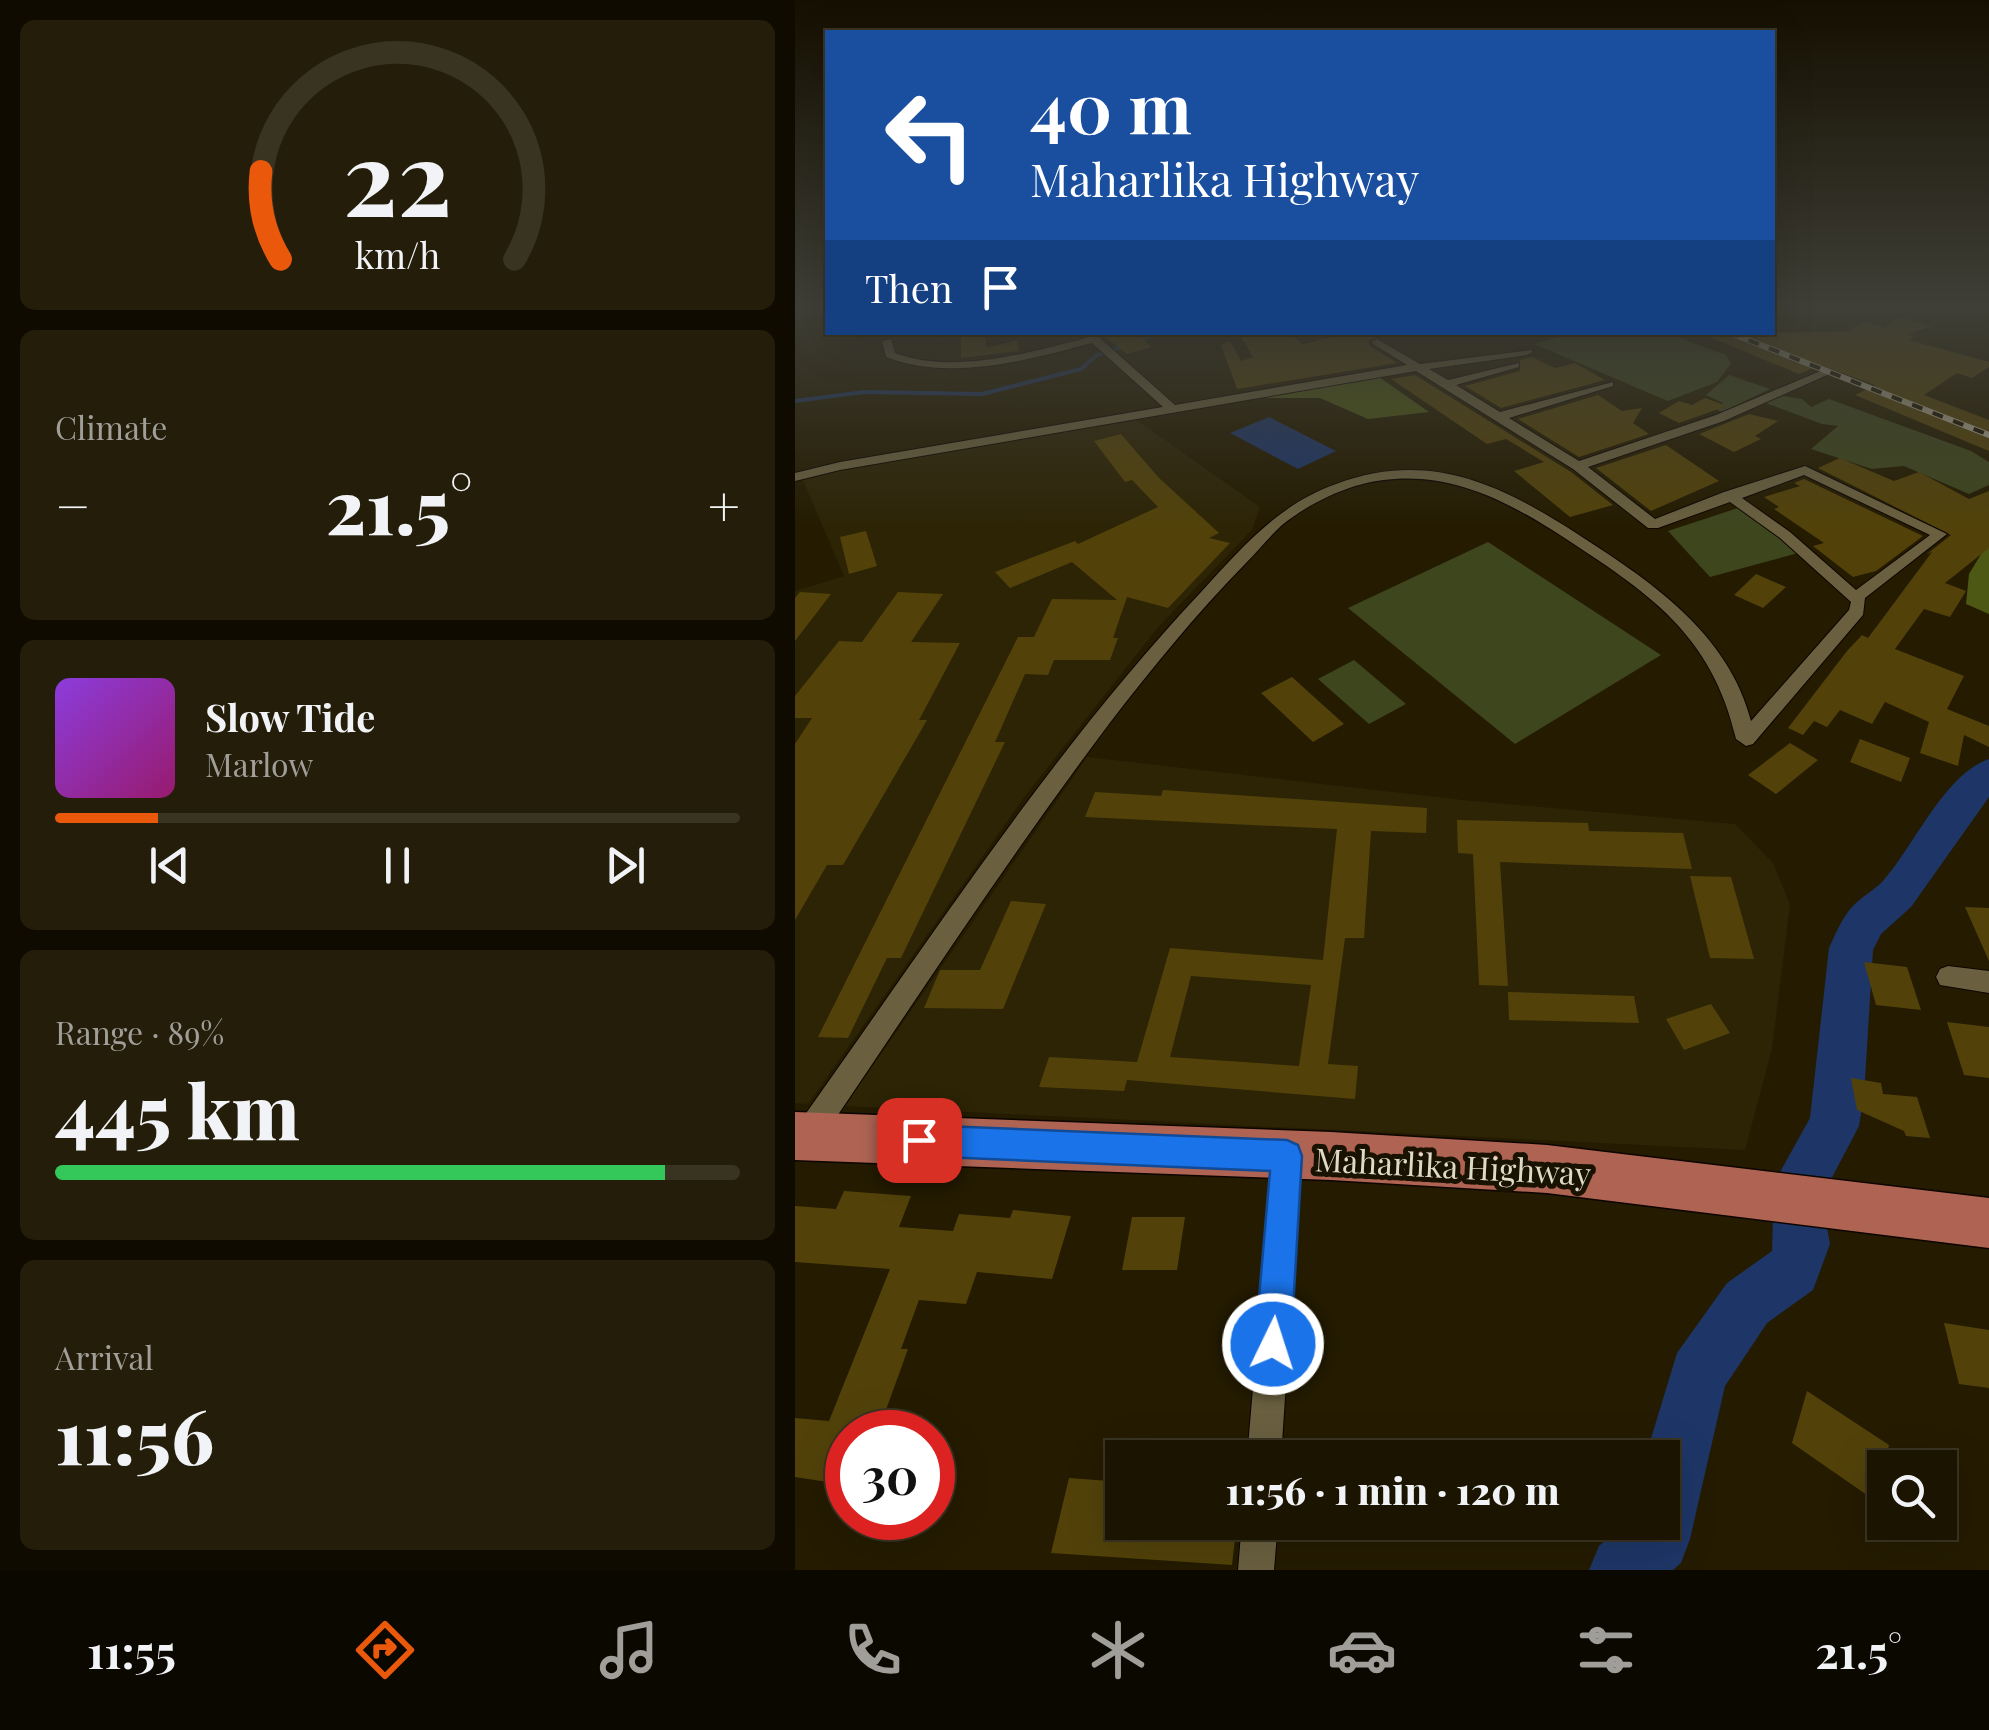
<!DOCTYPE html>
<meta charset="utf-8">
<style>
body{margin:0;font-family:"Playfair Display",serif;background:#241d0a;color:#f1f3f6;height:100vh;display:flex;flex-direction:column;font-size:38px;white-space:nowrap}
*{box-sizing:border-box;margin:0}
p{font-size:32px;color:#a09e99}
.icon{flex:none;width:55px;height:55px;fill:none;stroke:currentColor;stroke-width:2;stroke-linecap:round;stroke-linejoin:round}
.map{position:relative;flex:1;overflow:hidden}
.details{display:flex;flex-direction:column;gap:20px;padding:20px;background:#0f0b00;width:795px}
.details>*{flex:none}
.banner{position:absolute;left:30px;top:30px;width:950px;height:305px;border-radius:0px;box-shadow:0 10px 40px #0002,0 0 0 2px #393322;background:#1a4fa0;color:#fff;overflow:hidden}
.buttons{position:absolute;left:1072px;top:1450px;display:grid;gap:20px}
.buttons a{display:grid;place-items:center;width:90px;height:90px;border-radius:0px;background:#1b1400;box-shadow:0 10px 40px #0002,0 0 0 2px #393322;font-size:50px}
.speed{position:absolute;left:30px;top:1410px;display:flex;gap:20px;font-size:50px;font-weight:700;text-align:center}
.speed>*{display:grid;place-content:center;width:130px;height:130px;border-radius:50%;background:#1b1400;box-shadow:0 10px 40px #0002,0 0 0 2px #393322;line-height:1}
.speed .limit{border:15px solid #d22;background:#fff;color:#111}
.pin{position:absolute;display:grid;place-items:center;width:85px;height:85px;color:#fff;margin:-42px;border-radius:20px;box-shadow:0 5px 15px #0006}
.me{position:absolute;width:110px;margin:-55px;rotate:4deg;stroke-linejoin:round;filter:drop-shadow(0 0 8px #0008)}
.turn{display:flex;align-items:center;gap:35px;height:210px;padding:0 40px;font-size:45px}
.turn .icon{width:130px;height:130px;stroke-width:2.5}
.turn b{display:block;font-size:70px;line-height:85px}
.then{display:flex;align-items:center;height:95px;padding:0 40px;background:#0003;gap:20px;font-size:38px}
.big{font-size:75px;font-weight:800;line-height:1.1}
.details .tile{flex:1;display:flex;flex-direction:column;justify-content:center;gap:15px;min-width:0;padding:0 35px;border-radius:15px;background:#241d0a}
.details .dial{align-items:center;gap:0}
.dial svg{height:260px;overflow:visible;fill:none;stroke:#393322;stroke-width:7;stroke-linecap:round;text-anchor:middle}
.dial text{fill:#f1f3f6;stroke:none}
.song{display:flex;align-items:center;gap:30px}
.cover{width:120px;height:120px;border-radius:15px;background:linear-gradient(135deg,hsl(270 70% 55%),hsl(320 70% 35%))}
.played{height:10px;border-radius:5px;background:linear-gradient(90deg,#ea580c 15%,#393322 15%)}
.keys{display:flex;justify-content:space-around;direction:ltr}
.heat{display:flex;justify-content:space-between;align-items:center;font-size:55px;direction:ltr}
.charge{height:15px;border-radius:8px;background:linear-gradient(90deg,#34c759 89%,#393322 0)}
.trip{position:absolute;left:310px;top:1440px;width:575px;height:100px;border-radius:0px;background:#1b1400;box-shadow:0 10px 40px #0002,0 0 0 2px #393322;font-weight:800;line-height:100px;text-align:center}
.dock{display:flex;height:160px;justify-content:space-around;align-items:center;background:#0b0800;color:#a09e99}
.dock .icon{width:70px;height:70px}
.dock .current{color:#ea580c}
.dock b{font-size:45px;color:#f1f3f6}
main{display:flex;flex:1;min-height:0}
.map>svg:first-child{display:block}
.built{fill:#2d2406}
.green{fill:#3e461e}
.forest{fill:#4d5814}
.water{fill:#1e3667}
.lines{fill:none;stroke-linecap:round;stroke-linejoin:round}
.stream{stroke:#1e3667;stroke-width:4}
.river{fill:#1e3667;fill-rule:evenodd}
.building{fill:#52420a;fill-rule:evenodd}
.minor-casing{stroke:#0d0500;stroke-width:2}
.trunk-casing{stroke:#0d0500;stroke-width:3}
.minor{fill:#6a6040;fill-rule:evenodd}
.trunk{fill:#af6453;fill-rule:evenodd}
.rail-casing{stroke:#aaa38f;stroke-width:6}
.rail{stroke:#191200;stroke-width:4;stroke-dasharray:11;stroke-linecap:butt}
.route{fill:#1a73e8;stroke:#114b97;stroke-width:2.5}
.labels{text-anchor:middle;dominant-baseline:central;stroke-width:10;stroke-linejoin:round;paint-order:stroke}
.near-street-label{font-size:32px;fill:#dfd9c7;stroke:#191200}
</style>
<main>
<section class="details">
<div class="tile dial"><svg viewBox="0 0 100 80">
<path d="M14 69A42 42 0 1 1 86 69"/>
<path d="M14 69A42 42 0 0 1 8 42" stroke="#ea580c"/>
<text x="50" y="56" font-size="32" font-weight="700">22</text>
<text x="50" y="72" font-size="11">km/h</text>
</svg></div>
<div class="tile"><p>Climate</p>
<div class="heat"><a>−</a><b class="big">21.5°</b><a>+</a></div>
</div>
<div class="tile">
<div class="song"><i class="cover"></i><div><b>Slow Tide</b><p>Marlow</p></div></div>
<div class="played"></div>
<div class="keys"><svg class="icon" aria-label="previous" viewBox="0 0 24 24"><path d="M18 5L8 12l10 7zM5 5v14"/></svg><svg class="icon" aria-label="pause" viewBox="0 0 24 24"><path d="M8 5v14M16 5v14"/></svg><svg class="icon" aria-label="next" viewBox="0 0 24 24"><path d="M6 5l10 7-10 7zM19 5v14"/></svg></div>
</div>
<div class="tile"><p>Range · 89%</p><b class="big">445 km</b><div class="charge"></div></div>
<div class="tile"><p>Arrival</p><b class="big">11:56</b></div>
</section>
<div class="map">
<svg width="1194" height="1570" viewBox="0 0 1194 1570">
<rect width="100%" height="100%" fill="#241b00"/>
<path class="built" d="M 341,420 L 465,507 L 457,530 L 364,626 L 230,796 L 13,1104 L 0,1103 L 0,591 L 49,576 L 7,478 L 39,469 Z
M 292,757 L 677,801 L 940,824 L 978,863 L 995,904 L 977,1049 L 950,1150 L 50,1106 Z"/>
<path class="green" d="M 777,333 L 871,333 L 931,355 L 936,364 L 922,382 L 873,401 L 739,344 Z
M 934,375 L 975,389 L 927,412 L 920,409 L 928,403 L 911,395 Z
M 987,396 L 1007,399 L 1016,407 L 1034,399 L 1176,451 L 1194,462 L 1194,485 L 1174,494 L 1109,466 L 1077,469 L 1016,449 L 1043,426 L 1027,424 L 971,403 Z
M 946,507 L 1003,553 L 915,577 L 873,531 Z
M 693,542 L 866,655 L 720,744 L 553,608 Z
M 559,660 L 611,704 L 574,724 L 523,679 Z"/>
<path class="forest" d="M 584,377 L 634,412 L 573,419 L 525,398 L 467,398 Z
M 1194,541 L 1194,614 L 1171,604 L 1174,574 Z"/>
<path class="water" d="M 474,417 L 541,451 L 503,469 L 435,433 Z"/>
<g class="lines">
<path class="stream" d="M 344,341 L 366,332
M 0,401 L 69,392 L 187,394 L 286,369 L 302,355 L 332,345"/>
<path class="river" d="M 1194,759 L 1194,797 L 1116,907 L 1086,934 L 1078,950 L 1069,1096 L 1064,1126 L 1031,1189 L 1029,1211 L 1035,1244 L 1018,1290 L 972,1323 L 930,1386 L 895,1539 L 886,1563 L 878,1570 L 794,1570 L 804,1546 L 831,1522 L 868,1522 L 868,1458 L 850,1458 L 882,1353 L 932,1283 L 977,1251 L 979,1183 L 1015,1118 L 1034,948 C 1040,935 1047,918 1057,907 C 1066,897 1078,891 1087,882 C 1118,848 1150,773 1194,759 Z"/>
</g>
<path class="building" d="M 1105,317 L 1137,326 L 1112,334 L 1119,337 L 1114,340 L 1194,362 L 1194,367 L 1177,378 L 1162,373 L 1129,395 L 1194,420 L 1194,451 L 1060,395 L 1080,385 L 1025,365 L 1004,374 L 905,333 L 1056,332 L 1057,328 L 1071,322 L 1089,328 Z
M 189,332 L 192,348 L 222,340 L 224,351 L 166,358 L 166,337 Z
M 304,332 L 340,332 L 357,347 L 332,354 Z
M 443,332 L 491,332 L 508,344 L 546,335 L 577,332 L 581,336 L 573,341 L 575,346 L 602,363 L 442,389 L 426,345 L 435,341 L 446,361 L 458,357 Z
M 737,357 L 760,368 L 780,363 L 810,380 L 706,408 L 670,386 L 725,371 L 725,360 Z
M 620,375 L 776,472 L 818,505 L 775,517 L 719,471 L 749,462 L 711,439 L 692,444 L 596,379 Z
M 803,395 L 827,411 L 847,408 L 838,423 L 854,434 L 784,457 L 723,419 Z
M 910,398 L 932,406 L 884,423 L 864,413 L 884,401 L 897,405 Z
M 954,414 L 983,421 L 960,436 L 966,439 L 939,452 L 904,434 Z
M 326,434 L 363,477 L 424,533 L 414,538 L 435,543 L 373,608 L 332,597 L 318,638 L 323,638 L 315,660 L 259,660 L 253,675 L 230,674 L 200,742 L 210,742 L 106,958 L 92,958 L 53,1038 L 23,1037 L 223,637 L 239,637 L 257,599 L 322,600 L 277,562 L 215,588 L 200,572 L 280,541 L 283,544 L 363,507 L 337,480 L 330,482 L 299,441 Z
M 871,445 L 924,481 L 856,511 L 801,468 Z
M 1045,458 L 1099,481 L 1124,472 L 1174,499 L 1194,491 L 1194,548 L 1150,583 L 1171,591 L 1155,617 L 1129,609 L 1100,649 L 1169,676 L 1152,709 L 1194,726 L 1194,747 L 1169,735 L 1163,766 L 1125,753 L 1134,722 L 1090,702 L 1077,724 L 1045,710 L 1032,727 L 1019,721 L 1008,735 L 993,728 L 1052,651 L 1067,635 L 1073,638 L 1137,552 L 1132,554 L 1156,535 L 1023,468 Z
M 1009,479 L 1128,536 L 1081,571 L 1058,577 L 1018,546 L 1029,543 L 979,509 L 984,507 L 969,497 L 1005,486 L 999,483 Z
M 71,531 L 82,566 L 54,574 L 45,537 Z
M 961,574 L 991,587 L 968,608 L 939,595 Z
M 5,592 L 36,594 L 0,641 L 0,598 Z
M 103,592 L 148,594 L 116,642 L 165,643 L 124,720 L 132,720 L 48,865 L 32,865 L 0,920 L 0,744 L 17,718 L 0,718 L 0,696 L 44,641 L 67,642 Z
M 497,677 L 549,724 L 518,742 L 466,693 Z
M 1065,739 L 1115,758 L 1106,782 L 1055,762 Z
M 995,743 L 1023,760 L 981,794 L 953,775 Z
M 368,790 L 632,808 L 631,833 L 576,831 L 569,938 L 550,938 L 533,1064 L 563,1066 L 560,1099 L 332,1080 L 329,1091 L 244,1087 L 254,1057 L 342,1062 L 375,948 L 528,960 L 542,829 L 290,817 L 300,792 L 366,796 ZM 396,976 L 516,985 L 504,1066 L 375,1057 Z
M 662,820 L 793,823 L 794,831 L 888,833 L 897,869 L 705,862 L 713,986 L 684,985 L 678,854 L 663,853 Z
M 895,876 L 936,877 L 959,959 L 915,958 Z
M 216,901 L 251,904 L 208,1009 L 129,1008 L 145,970 L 185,970 Z
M 1170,907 L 1194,908 L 1194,961 Z
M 1069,962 L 1112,967 L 1126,1010 L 1081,1005 Z
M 713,992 L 839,996 L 844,1023 L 714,1020 Z
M 916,1004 L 935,1033 L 889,1050 L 871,1019 Z
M 1152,1022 L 1194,1027 L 1194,1078 L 1169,1075 Z
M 1056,1078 L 1086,1083 L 1088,1094 L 1122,1097 L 1135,1138 L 1111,1136 L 1109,1131 L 1062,1110 Z
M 49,1191 L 116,1196 L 104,1227 L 158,1231 L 164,1214 L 215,1218 L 218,1210 L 276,1216 L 257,1279 L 182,1272 L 171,1304 L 124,1300 L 106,1349 L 113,1349 L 83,1432 L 52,1432 L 52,1485 L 0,1477 L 0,1418 L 34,1421 L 95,1269 L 0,1262 L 0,1206 L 41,1209 Z
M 337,1217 L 390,1217 L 382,1270 L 327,1270 Z
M 1149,1323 L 1194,1330 L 1194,1388 L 1164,1384 Z
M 1012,1391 L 1094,1445 L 1082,1502 L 997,1443 Z
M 274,1478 L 328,1482 L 328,1522 L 442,1522 L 437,1565 L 256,1553 Z"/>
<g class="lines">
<g class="minor-casing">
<path id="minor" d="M 139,332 L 173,332 L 143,337 Z
M 287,332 L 298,332 L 380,405 L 612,365 L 578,344 L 577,342 L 582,339 L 625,364 L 736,350 L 738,352 L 732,355 L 634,369 L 653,380 L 724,363 L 724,367 L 661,385 L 705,412 L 818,382 L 818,386 L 714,418 L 784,461 L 921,415 L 1028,370 L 1034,373 L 1032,375 L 929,421 L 793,467 L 860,519 L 929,492 L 1010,466 L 1152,534 L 1070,598 L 1068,615 L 958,744 L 951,746 L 941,739 C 916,632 852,592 765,535 C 701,494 638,464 560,486 C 535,494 508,508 487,525 C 474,537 463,551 451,563 C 401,614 357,668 314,724 C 211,861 118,1004 22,1146 L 12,1150 L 2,1146 L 2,1126 C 130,947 256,751 407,591 C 446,548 484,504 541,484 C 633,450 703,483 781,533 C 854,580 933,632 956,721 L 1054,610 L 1056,602 L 985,538 L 935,502 L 863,528 L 853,528 L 778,469 L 621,371 L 45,470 L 0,481 L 0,473 L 45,462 L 368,407 L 297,343 C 233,360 155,382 91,357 L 87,341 L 96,339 L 100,353 C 158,375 233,353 291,338 ZM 1009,475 L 1135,535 L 1061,590 L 995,532 L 947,498 Z
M 1153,966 L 1194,971 L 1194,993 L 1145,985 L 1141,977 L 1145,969 Z
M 492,1142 L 502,1146 L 506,1156 L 486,1458 L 452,1458 L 478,1156 L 482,1146 Z
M 447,1522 L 483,1522 L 479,1570 L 443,1570 Z"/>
</g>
<g class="trunk-casing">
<path id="trunk" d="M 0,1112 L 536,1132 L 752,1145 L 1194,1198 L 1194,1248 L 752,1193 L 536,1180 L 0,1160 Z"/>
</g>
<use href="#minor" class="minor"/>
<use href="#trunk" class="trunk"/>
<g class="rail-casing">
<path id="rail" d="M 933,332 L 1194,435"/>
</g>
<use href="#rail" class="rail"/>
</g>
<linearGradient id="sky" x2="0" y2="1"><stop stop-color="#140f00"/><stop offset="0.58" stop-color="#3f3f37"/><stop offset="1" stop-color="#3f3f37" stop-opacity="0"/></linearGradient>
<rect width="1194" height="529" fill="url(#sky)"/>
<path class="route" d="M 124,1125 L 492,1140 L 503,1145 L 507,1156 L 496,1344 L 490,1357 L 478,1362 L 465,1357 L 460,1344 L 475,1171 L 124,1156 L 113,1151 L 108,1140 L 113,1129 Z"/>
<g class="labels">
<g class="near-street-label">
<text transform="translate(658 1165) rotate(3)">Maharlika Highway</text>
</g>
</g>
</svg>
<div class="buttons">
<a><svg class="icon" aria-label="search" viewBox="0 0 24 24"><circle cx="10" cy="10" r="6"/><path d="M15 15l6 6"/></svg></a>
</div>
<div class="speed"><div class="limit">30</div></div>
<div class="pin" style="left:124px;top:1140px;background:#d93025"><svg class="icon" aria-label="arrive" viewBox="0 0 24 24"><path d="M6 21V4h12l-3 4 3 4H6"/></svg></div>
<svg class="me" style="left:478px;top:1344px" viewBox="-20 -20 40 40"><circle r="17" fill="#1a73e8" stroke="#fff" stroke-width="3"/><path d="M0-11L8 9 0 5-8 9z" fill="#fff"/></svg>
<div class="trip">11:56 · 1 min · 120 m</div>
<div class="banner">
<div class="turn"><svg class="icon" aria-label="left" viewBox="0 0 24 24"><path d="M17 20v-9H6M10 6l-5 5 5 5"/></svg><div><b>40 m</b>Maharlika Highway</div></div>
<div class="then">Then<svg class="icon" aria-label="arrive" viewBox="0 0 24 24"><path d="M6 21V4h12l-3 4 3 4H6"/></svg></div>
</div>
</div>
</main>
<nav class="dock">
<b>11:55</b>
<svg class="icon current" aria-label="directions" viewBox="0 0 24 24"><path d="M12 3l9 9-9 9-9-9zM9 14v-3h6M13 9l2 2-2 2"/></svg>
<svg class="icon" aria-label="music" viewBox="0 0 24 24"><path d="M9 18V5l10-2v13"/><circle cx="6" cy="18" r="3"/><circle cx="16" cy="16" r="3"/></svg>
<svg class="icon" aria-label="phone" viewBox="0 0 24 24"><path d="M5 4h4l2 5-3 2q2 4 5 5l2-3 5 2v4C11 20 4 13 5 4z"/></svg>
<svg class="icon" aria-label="climate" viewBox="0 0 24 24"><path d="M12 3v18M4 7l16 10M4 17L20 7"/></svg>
<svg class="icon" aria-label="car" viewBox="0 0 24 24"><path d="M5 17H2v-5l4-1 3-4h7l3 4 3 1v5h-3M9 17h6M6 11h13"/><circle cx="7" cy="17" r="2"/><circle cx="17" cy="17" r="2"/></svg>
<svg class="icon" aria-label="filters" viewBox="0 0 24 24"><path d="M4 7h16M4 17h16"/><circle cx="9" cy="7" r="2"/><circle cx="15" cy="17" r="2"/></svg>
<b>21.5°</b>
</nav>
